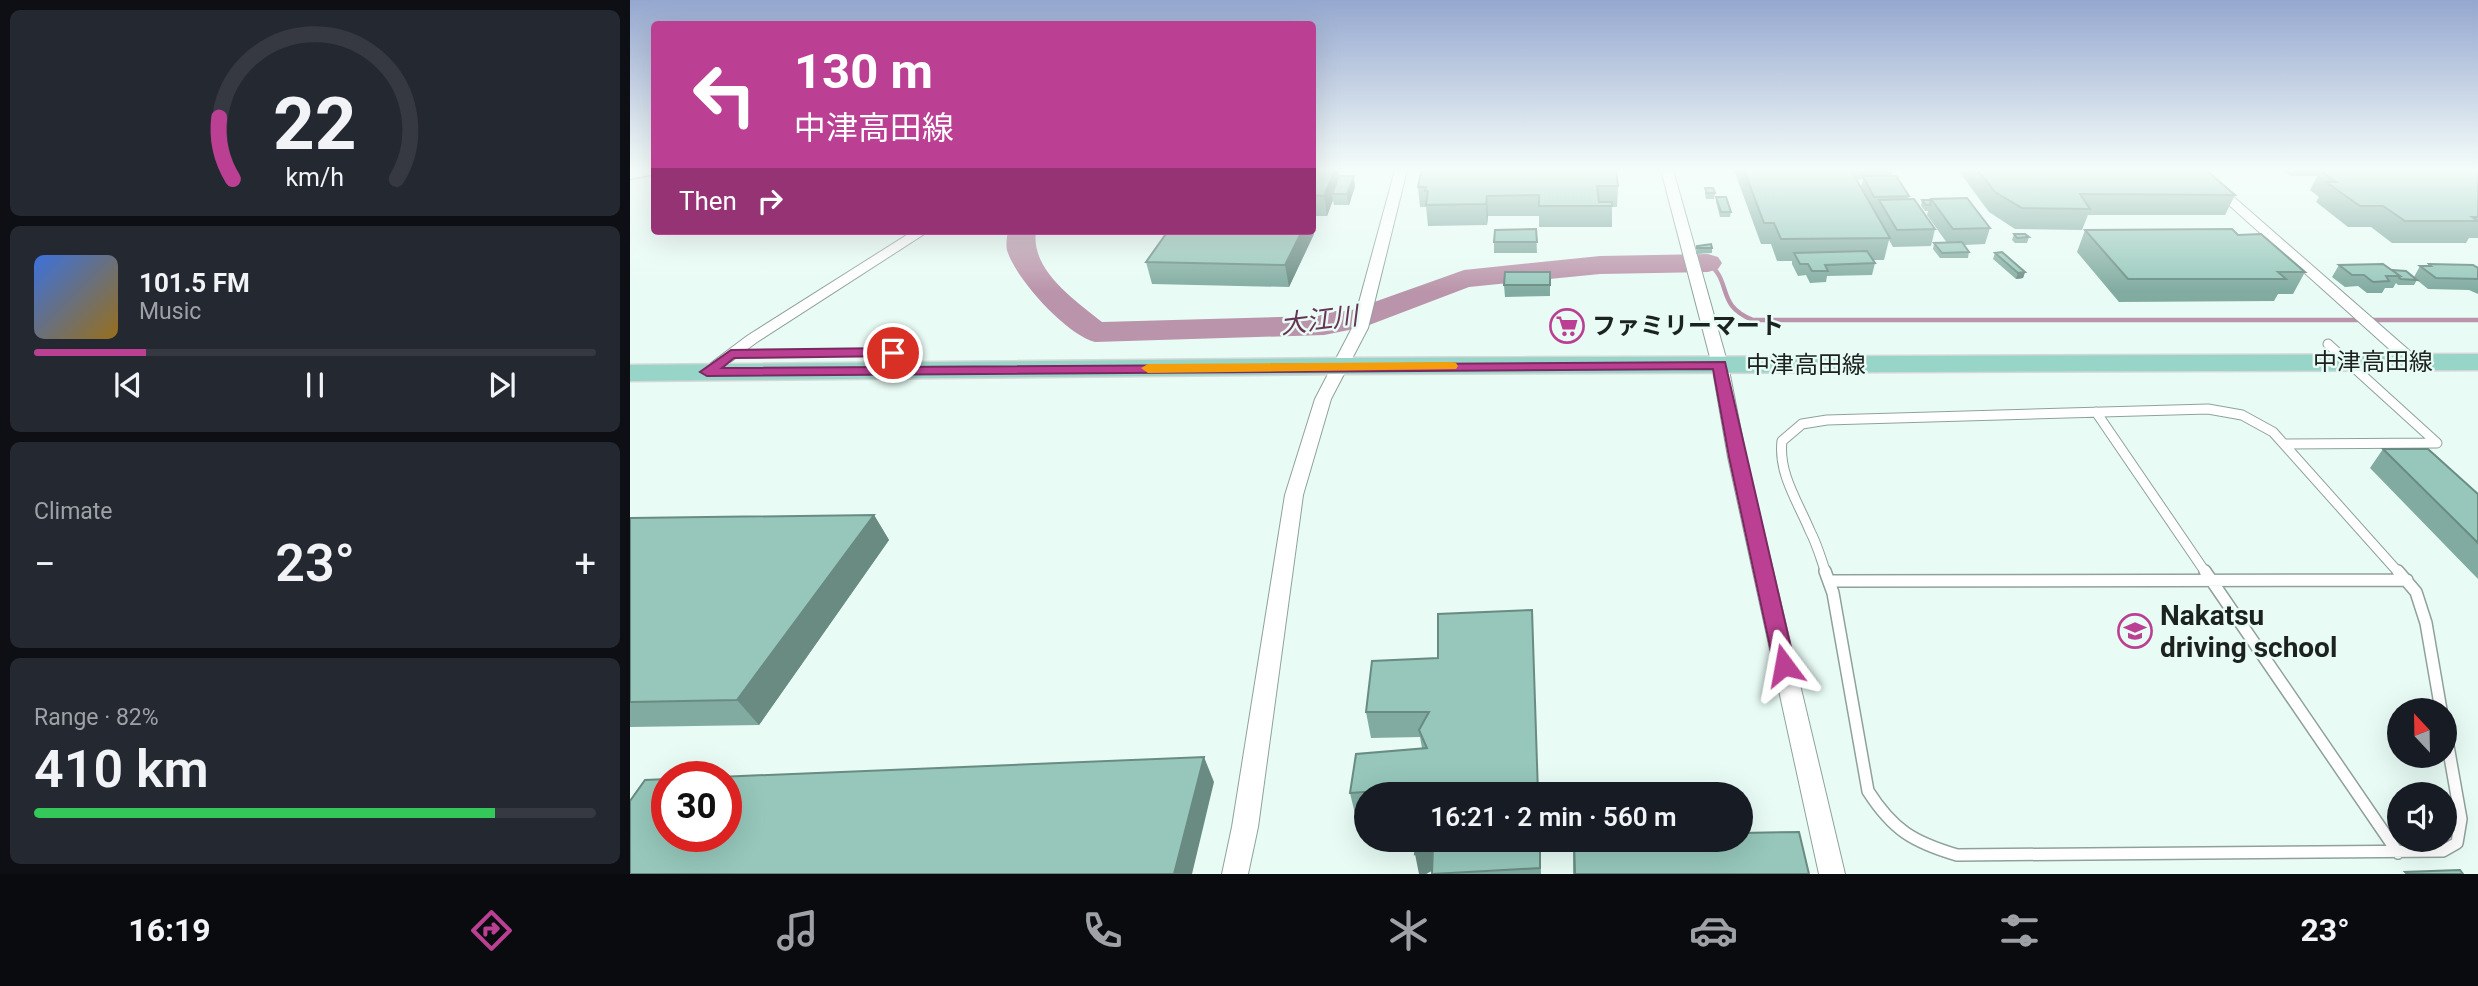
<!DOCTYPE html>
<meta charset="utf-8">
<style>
body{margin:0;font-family:Roboto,"Noto Sans JP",sans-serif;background:#242831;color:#f1f3f6;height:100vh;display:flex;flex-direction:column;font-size:26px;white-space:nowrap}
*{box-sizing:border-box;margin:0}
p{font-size:23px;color:#9ea1a6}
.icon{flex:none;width:38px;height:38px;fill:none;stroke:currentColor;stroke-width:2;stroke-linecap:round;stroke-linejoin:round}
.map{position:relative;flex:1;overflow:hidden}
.sheet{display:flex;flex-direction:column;gap:10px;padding:10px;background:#0d0f14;width:630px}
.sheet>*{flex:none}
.hud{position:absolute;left:21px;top:21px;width:665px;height:214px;border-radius:7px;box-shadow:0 7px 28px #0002;background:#bb4093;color:#fff;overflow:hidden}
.needle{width:46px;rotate:338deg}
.controls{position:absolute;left:1757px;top:698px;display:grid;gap:14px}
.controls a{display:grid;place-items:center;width:70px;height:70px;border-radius:50%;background:#171b24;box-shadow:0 7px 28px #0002;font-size:35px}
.speed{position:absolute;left:21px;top:761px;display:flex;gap:14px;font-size:35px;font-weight:700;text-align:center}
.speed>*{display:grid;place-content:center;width:91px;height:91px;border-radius:50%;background:#171b24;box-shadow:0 7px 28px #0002;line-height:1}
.speed .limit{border:10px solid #d22;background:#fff;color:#111}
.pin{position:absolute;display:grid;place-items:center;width:60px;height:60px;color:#fff;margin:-30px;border:4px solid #fff;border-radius:50%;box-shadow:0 2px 7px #0007}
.me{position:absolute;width:77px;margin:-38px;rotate:347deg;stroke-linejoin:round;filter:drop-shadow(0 0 5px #0008)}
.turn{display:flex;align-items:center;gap:24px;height:147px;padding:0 28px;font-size:32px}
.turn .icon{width:91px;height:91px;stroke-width:2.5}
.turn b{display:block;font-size:49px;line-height:60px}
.then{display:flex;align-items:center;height:66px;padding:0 28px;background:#0003;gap:14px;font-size:26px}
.big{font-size:52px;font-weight:600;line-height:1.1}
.sheet .card{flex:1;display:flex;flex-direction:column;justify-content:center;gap:10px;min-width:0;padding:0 24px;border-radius:10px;background:#242831}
.sheet .dial{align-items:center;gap:0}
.dial svg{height:182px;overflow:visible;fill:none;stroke:#363941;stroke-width:7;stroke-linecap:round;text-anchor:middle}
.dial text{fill:#f1f3f6;stroke:none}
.song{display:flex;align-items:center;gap:21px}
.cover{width:84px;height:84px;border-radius:10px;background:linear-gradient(135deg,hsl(220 70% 55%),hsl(40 70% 35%))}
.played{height:7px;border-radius:4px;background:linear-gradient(90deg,#bb4093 20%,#363941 20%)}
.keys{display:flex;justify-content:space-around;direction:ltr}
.heat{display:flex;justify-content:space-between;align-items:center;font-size:38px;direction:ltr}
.charge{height:10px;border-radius:5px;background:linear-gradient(90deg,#34c759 82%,#363941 0)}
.trip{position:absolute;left:724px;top:782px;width:399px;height:70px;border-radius:35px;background:#171b24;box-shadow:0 7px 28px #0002;font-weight:600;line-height:70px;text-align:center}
.dock{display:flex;height:112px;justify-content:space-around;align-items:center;background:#090b0e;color:#9ea1a6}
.dock .icon{width:49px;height:49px}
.dock .current{color:#bb4093}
.dock b{font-size:32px;color:#f1f3f6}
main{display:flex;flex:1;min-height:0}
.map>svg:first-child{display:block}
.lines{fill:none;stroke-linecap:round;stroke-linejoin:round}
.stream{stroke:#ba94aa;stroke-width:4.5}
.river{fill:#ba94aa;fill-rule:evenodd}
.lane-far1-casing{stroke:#90a19c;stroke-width:11}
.lane-casing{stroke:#90a19c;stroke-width:14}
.street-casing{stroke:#90a19c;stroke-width:2}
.secondary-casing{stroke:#90a19c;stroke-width:3}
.primary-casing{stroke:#d6d7d7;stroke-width:3}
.lane-far1{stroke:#fff;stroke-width:9}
.lane{stroke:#fff;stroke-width:11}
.street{fill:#fff;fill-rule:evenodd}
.secondary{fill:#fff;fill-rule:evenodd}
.primary{fill:#96d5c7;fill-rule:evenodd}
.wall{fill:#81aba0}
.shaded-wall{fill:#698b82}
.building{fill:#96c7ba;stroke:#698b82;stroke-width:2}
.route{fill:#bb4093;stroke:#7a2a60;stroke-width:2}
.slow{fill:#f59e0b}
.labels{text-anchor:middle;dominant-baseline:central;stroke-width:5;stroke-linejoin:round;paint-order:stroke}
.poi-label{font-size:24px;font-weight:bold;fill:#1c2220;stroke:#e8fbf5;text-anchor:start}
.street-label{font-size:24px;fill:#1c2220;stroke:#e8fbf5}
.water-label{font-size:26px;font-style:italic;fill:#673455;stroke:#e8fbf5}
.near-poi-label{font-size:28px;font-weight:bold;fill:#1c2220;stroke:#e8fbf5;text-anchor:start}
</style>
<main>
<section class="sheet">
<div class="card dial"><svg viewBox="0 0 100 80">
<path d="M14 69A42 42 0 1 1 86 69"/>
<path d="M14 69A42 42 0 0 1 8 42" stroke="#bb4093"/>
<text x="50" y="56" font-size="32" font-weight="700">22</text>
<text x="50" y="72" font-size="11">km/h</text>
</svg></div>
<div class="card">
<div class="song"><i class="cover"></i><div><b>101.5 FM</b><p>Music</p></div></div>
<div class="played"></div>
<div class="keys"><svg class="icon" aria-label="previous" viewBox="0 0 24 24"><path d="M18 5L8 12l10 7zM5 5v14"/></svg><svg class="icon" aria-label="pause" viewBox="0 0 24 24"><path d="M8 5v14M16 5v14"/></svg><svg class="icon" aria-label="next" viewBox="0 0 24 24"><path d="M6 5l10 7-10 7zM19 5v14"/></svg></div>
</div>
<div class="card"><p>Climate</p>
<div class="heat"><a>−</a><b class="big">23°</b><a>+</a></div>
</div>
<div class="card"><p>Range · 82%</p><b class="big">410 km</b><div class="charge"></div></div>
</section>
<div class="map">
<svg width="1848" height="874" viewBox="0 0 1848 874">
<rect width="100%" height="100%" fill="#e8fbf5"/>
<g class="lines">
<path class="stream" d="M 1078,263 C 1103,282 1085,305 1123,320 L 1848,320"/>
<path class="river" d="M 378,231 L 406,231 C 400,270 445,300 472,322 L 688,316 L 704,311 L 719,311 L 834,270 L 970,256 L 1078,254 L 1088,257 L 1092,263 L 1088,269 L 1078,272 L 970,274 L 839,287 L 734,327 L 694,335 L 465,342 C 436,334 388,281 378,253 C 375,246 377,238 378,231 Z"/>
<g class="lane-far1-casing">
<path id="lane-far1" d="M 1466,412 L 1576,573
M 1654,444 L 1807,443 L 1698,344
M 1196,573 C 1191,559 1187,544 1180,531 C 1168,502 1148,473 1152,441 L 1172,424 L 1197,420 L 1578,409 L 1612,415 L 1643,432 L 1769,573"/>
</g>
<g class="lane-casing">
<path id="lane" d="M 1195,571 L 1203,593 L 1238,791 C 1263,830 1283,842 1327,855 L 1813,851 L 1827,843 L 1831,819 L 1815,729
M 1575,571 L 1768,853
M 1768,571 L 1786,592 L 1796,623 L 1811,710
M 1199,581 L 1777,580"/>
</g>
<g class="street-casing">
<path id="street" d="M 765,170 L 777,170 L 738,328 L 701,399 L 673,495 L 628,827 L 618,874 L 592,874 L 602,827 L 655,495 L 685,399 L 722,328 Z
M 1031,170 L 1043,170 L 1098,365 L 1116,457 L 1215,874 L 1189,874 L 1098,457 L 1082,365 Z
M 1560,170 L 1573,170 L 1789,359 L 1791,362 L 1789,365 L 1777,365 Z
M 283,231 L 299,231 L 127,342 L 83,375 L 71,375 L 69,372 L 117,336 Z"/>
</g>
<g class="secondary-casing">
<path id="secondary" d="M 0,170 L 24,170 L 24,174 L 0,179 Z"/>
</g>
<g class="primary-casing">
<path id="primary" d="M 1848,354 L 1848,370 L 709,374 L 0,381 L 0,365 L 709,358 Z"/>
</g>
<use href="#lane-far1" class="lane-far1"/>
<use href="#lane" class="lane"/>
<use href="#street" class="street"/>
<use href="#secondary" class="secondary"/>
<use href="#primary" class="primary"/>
</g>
<path class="wall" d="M 682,170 L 708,170 L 709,176 L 725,186 L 719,205 L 704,205 L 703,200 L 697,216 L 682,216 Z
M 1104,170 L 1221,170 L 1231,187 L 1233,179 L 1228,180 L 1222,170 L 1263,170 L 1261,176 L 1279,196 L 1278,200 L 1305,229 L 1301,246 L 1263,247 L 1259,240 L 1254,260 L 1243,260 L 1245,263 L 1242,275 L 1197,276 L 1196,282 L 1180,283 L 1176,275 L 1168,276 L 1162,264 L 1162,261 L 1147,261 L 1141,244 L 1131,244 Z
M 1328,170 L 1576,170 L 1605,195 L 1595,215 L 1458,215 L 1452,230 L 1385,229 L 1359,212 Z
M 1652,170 L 1848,170 L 1848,238 L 1839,238 L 1836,243 L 1762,243 L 1741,227 L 1718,227 L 1686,202 L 1689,197 L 1680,190 L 1687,176 L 1660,176 Z
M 988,186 L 987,207 L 982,207 L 982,227 L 909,227 L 909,216 L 858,216 L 857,225 L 798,226 L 796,207 L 790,207 L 788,187 Z
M 1075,188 L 1085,193 L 1084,199 L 1076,199 L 1075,194 Z
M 1086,197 L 1101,212 L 1100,217 L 1090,217 L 1086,202 Z
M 1301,199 L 1360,228 L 1355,244 L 1334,245 L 1339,252 L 1338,258 L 1310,258 L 1303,249 L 1304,243 L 1317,243 L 1297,215 L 1298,211 L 1295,211 L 1291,206 L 1292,200 L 1301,200 Z
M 906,229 L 907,253 L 864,253 L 864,242 Z
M 1455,230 L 1608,235 L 1675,272 L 1663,294 L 1648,294 L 1644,301 L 1489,302 L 1447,252 Z
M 684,234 L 659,287 L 522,284 L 516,262 Z
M 1384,234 L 1399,237 L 1397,243 L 1385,243 L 1382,240 Z
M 1067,246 L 1082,248 L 1082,253 L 1066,254 Z
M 1365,253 L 1395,272 L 1393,278 L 1386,279 L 1363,259 Z
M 1799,264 L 1848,268 L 1848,294 L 1839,290 L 1798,289 L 1787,280 L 1784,285 L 1768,285 L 1766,283 L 1763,288 L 1755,288 L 1752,293 L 1737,293 L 1728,286 L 1715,287 L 1702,277 L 1709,265 L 1762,270 L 1784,277 L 1790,266 L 1797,266 Z
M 920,272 L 920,296 L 875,297 L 874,285 Z
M 1753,449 L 1848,494 L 1848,579 L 1740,468 Z
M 244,515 L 259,540 L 129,725 L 0,727 L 0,518 Z
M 742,661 L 908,794 L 737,794 L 737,817 L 726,818 L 720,793 L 792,748 L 790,737 L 741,738 L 736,712 Z
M 910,840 L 911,874 L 802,874 L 802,871 L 796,874 L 789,874 Z
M 943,840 L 1179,874 L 943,874 Z"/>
<path class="shaded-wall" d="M 705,170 L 708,170 L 710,183 L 702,194 L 703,200 L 697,216 L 694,196 Z
M 724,176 L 725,186 L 719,205 L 717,194 Z
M 857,196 L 858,216 L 857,225 L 856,204 Z
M 682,226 L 684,234 L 659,287 L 655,265 L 672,231 L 682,231 Z
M 1395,272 L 1393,278 L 1386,279 L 1388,273 Z
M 244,515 L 259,540 L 129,725 L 107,700 Z
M 574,757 L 584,782 L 562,874 L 544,874 Z
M 803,844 L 806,868 L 796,874 L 789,874 L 785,854 Z"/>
<path class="building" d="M 682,170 L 705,170 L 694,196 L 682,195 Z
M 800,170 L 986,170 L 988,186 L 967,186 L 969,202 L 982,202 L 982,206 L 909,206 L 909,195 L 857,196 L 856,204 L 796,205 L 798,191 L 795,191 L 796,187 L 788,187 L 791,172 Z
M 1114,170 L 1221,170 L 1260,238 L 1151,239 L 1144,223 L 1134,223 Z
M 1348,170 L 1576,170 L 1605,195 L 1450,194 L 1460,209 L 1392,208 L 1365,192 Z
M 1690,170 L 1848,170 L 1848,217 L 1842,217 L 1848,221 L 1775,221 L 1753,206 L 1730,206 L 1696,182 L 1706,182 Z
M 709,176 L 724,176 L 717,194 L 702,194 Z
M 1233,176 L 1266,176 L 1279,196 L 1244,197 Z
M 1075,188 L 1083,188 L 1085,193 L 1077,193 Z
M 1086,197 L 1096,197 L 1101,212 L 1091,212 Z
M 1337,198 L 1360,228 L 1323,229 L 1301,199 Z
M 1284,199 L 1305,229 L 1267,230 L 1249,200 Z
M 1292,200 L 1301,200 L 1300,205 L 1296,205 Z
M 906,229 L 907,242 L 864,242 L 865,230 Z
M 1602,229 L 1608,235 L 1631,234 L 1675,272 L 1648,272 L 1656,279 L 1498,279 L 1455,230 Z
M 538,231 L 672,231 L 655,265 L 516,262 Z
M 1384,234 L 1395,234 L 1399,237 L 1387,238 Z
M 1332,242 L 1339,252 L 1312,253 L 1304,243 Z
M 1081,244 L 1082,248 L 1067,248 L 1067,246 Z
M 1237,251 L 1245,263 L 1195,265 L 1198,271 L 1182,271 L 1178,264 L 1170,264 L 1164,253 Z
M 1372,252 L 1395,272 L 1388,273 L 1365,253 Z
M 1753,264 L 1770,276 L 1756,276 L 1759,281 L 1743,282 L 1734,275 L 1722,275 L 1709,265 Z
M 1799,264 L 1843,265 L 1848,268 L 1848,279 L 1806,278 L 1790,266 L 1801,266 Z
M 1762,270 L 1776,271 L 1787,280 L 1771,279 L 1769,278 L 1770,276 Z
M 875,272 L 920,272 L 920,285 L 874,285 Z
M 1753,449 L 1798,449 L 1848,494 L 1848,543 Z
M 244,515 L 107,700 L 0,702 L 0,518 Z
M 902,610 L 908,794 L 791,794 L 792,788 L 720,793 L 726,754 L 797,748 L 789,730 L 799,712 L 736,712 L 742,661 L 808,658 L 808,614 Z
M 574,757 L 544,874 L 0,874 L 0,801 L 15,780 L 37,779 L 37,836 L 96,836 L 96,777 L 88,777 Z
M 1169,832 L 1179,874 L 945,874 L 944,840 L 1111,840 L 1111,833 Z
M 786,840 L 910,840 L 910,868 L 802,874 L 803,844 L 785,854 Z
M 1830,870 L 1833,874 L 1777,874 L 1775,872 Z"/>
<linearGradient id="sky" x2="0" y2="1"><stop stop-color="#95a7cf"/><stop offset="0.58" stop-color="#f5fdfa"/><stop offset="1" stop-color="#f5fdfa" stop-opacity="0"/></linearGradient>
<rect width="1848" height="292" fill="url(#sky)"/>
<path class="route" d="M 263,348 L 268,350 L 268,356 L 104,358 L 92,368 L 1095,362 L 1165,665 L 1162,671 L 1154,674 L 1147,671 L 1144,665 L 1099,457 L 1083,369 L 77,376 L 70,372 L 101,350 Z"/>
<path class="slow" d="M 821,362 L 826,363 L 828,366 L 826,369 L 518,373 L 511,368 L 518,364 Z"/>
<defs>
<g id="supermarket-ring" transform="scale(1.75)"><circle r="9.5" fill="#e8fbf5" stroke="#bb4093" stroke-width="1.5"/><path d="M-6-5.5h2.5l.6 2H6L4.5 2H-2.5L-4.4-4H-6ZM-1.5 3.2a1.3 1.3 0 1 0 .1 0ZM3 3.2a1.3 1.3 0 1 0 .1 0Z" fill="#bb4093"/></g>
<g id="school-ring" transform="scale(1.75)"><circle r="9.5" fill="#e8fbf5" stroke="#bb4093" stroke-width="1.5"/><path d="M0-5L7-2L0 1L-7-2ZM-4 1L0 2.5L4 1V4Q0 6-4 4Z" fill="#bb4093"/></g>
</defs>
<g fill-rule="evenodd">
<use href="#supermarket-ring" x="937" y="326"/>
<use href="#school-ring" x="1505" y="631"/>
</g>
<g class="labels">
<g class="poi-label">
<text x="962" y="326">ファミリーマート</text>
</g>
<g class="street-label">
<text x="1743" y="362">中津高田線</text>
<text x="1176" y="365">中津高田線</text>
</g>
<g class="water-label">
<text transform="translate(689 320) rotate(-7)">大江川</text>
</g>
<g class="near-poi-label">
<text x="1530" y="615">Nakatsu<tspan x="1530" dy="32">driving school</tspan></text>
</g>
</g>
</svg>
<div class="controls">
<a><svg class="needle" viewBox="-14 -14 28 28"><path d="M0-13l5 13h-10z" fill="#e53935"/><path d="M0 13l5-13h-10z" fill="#9ea1a6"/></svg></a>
<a><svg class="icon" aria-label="sound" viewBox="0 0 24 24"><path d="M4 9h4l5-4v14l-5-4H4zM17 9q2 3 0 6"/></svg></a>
</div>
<div class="speed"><div class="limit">30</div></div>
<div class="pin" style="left:263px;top:353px;background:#d93025"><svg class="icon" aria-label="arrive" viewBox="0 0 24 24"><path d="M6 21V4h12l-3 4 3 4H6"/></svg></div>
<svg class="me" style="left:1154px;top:665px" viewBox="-20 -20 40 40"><path d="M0-17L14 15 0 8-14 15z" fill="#bb4093" stroke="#fff" stroke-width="4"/></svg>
<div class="trip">16:21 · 2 min · 560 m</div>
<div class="hud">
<div class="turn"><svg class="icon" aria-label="left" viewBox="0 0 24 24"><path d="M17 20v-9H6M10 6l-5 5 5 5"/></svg><div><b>130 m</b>中津高田線</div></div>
<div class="then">Then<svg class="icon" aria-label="right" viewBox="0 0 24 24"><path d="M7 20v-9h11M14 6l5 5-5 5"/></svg></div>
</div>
</div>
</main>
<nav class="dock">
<b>16:19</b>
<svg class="icon current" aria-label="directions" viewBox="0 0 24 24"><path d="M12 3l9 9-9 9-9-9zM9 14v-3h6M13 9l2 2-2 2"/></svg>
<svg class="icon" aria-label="music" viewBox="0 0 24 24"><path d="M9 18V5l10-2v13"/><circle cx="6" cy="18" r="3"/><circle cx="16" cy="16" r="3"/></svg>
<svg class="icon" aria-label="phone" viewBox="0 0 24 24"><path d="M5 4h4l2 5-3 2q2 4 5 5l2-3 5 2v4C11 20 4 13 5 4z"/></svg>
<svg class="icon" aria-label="climate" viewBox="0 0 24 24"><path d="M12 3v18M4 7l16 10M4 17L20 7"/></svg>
<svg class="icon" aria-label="car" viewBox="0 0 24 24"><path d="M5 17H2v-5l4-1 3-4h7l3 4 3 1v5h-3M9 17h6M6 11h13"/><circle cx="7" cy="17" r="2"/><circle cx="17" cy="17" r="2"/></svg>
<svg class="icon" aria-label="filters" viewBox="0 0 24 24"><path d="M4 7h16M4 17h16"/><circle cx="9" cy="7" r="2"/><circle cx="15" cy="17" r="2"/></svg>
<b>23°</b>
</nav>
